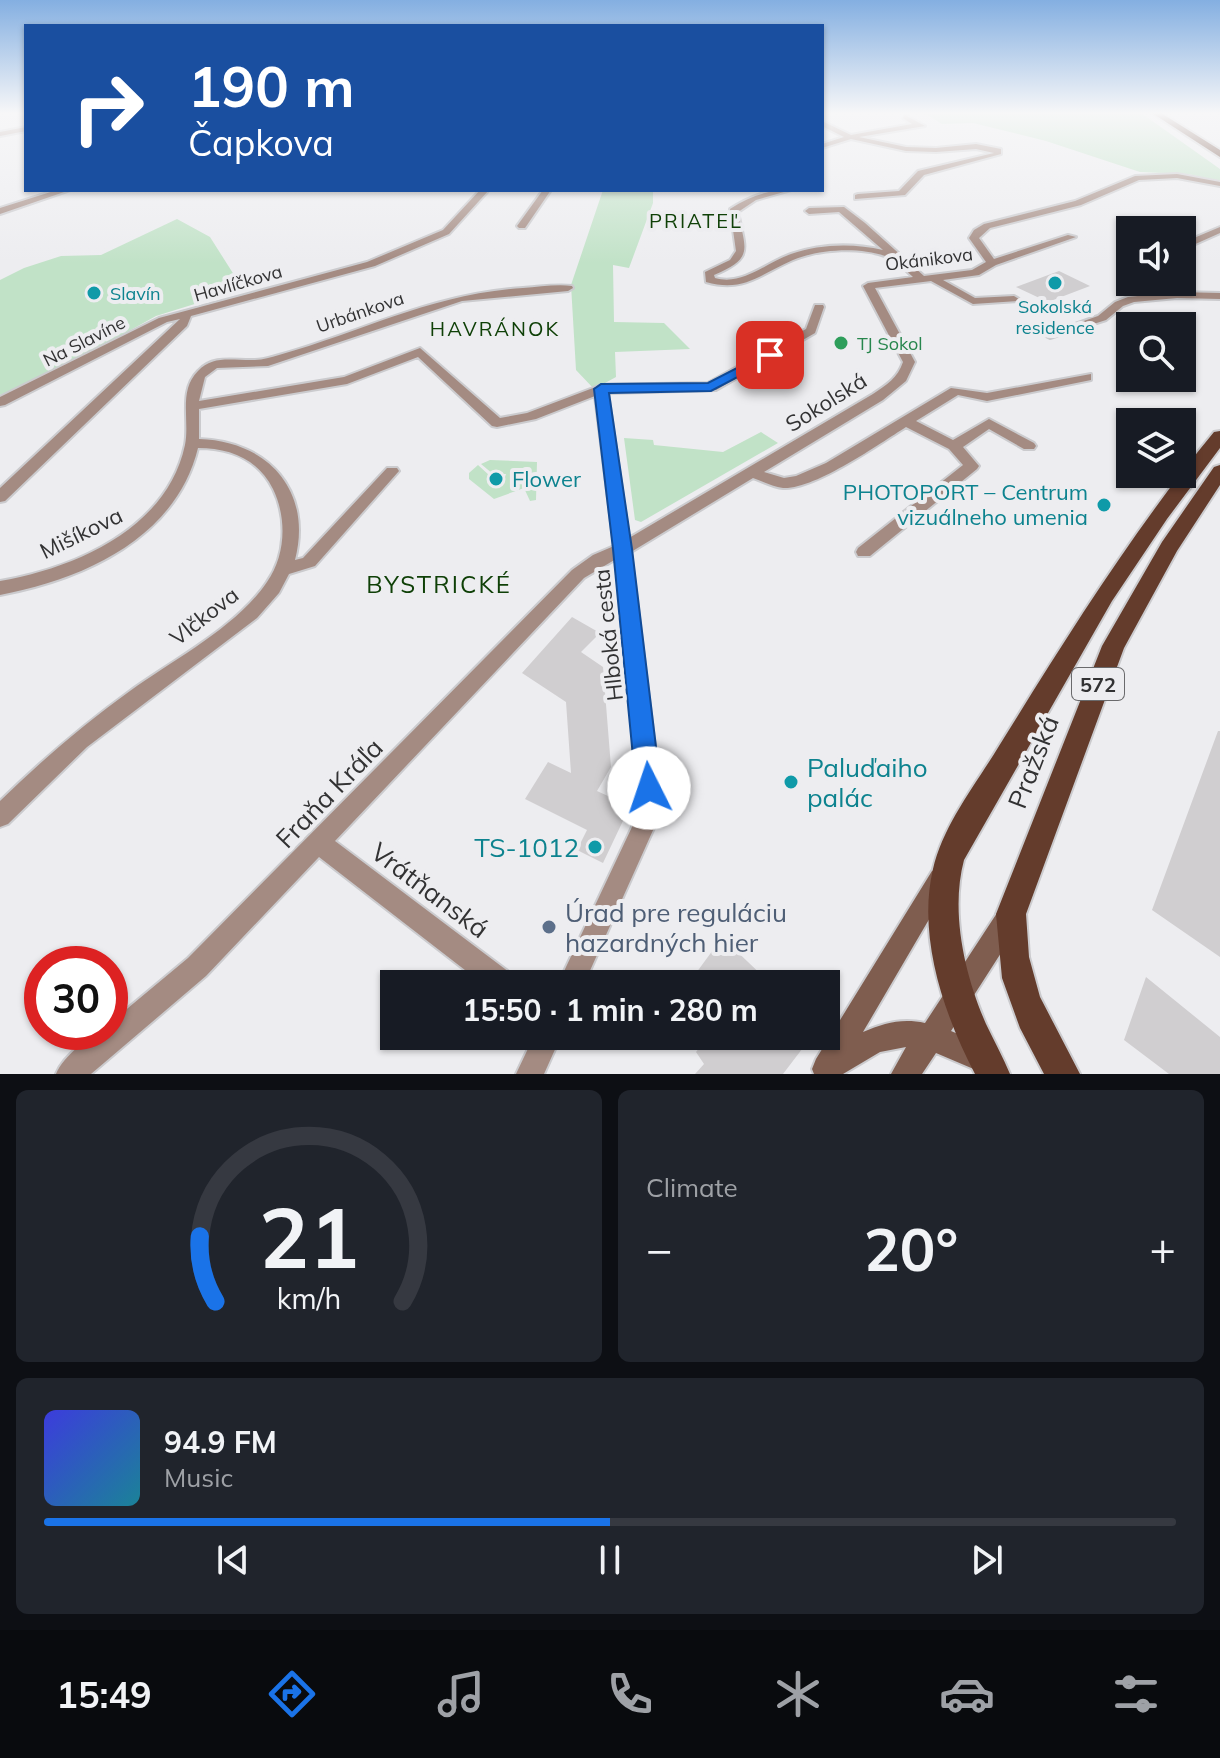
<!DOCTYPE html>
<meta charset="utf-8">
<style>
body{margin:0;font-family:Mulish,sans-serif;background:#20242c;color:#f1f3f6;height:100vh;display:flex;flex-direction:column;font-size:30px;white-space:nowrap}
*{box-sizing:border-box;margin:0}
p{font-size:26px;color:#9ea1a6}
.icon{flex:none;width:44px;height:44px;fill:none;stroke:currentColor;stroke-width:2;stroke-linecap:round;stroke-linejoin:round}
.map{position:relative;height:1074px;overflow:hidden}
.sheet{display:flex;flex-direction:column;gap:16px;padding:16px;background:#0d0f14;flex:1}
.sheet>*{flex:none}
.top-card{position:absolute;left:24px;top:24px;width:800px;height:168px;border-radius:0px;box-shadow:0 2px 6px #0004;background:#1a4fa0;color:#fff;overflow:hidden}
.buttons{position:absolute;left:1116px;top:216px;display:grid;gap:16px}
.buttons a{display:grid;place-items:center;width:80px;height:80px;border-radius:0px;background:#171b24;box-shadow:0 2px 6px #0004;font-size:40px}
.speed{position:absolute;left:24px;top:946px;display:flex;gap:16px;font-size:40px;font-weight:700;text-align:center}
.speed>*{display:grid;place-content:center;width:104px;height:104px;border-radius:50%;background:#171b24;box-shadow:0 2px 6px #0004;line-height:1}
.speed .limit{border:12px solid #d22;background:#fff;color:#111}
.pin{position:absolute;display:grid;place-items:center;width:68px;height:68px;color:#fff;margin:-34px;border-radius:16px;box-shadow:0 4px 12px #0006}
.me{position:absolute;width:88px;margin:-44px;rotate:356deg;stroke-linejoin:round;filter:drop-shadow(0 0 6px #0008)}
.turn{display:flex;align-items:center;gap:28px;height:168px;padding:0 32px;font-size:36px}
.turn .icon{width:104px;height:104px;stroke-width:2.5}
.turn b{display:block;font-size:56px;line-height:68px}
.big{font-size:60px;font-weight:700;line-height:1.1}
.sheet .widget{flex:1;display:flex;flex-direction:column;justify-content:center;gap:12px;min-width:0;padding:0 28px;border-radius:12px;background:#20242c}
.sheet .dial{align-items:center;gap:0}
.dial svg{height:208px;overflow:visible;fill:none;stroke:#363941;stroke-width:7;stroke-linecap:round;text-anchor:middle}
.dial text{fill:#f1f3f6;stroke:none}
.song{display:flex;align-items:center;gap:24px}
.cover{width:96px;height:96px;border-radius:12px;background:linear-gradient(135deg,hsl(240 70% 55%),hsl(190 70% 35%))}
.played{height:8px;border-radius:4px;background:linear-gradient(90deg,#1a73e8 50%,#363941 50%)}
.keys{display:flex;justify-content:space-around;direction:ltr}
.heat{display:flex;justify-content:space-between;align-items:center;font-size:44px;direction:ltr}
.sheet .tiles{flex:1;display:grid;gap:16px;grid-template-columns:1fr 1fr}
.widget:last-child{grid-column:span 2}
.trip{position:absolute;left:380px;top:970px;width:460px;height:80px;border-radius:0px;background:#171b24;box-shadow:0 2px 6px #0004;font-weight:700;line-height:80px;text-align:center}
.tab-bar{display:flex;height:128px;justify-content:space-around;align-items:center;background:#090b0e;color:#9ea1a6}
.tab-bar .icon{width:56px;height:56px}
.tab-bar .active{color:#1a73e8}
.tab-bar b{font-size:36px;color:#f1f3f6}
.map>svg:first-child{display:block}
.green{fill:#c1e2c7}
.building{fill:#d0ced0}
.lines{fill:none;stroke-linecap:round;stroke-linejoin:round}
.street-casing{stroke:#cbcbce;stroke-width:4}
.secondary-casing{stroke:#cbcbce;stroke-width:4}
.primary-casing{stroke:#cbcbce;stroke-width:4}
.street{fill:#a48b82;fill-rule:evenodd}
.secondary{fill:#7f5d4f;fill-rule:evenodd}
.primary{fill:#643c2c;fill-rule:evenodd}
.route{fill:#1a73e8;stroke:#114b97;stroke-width:2}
.culture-dot{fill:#0f9aa8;stroke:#ededf0;stroke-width:3}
.leisure-dot{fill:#2e9e5b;stroke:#ededf0;stroke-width:3}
.service-dot{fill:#5c6f8a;stroke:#ededf0;stroke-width:3}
.labels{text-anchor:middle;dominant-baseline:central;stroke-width:8;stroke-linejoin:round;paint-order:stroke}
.far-street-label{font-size:18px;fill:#323233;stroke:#ededf0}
.far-culture-label{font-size:18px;fill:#0d838f;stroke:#ededf0;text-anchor:start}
.far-leisure-label{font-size:18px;fill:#27864d;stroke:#ededf0;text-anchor:start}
.far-neighbourhood-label{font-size:20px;letter-spacing:2px;fill:#0f4007;stroke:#ededf0}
.shield{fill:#ededf0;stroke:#6a6a6c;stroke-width:2}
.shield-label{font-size:20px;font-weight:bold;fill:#323233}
.street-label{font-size:22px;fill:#323233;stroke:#ededf0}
.culture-label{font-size:22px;fill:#0d838f;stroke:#ededf0;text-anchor:start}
.neighbourhood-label{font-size:24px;letter-spacing:2px;fill:#0f4007;stroke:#ededf0}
.near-street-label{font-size:26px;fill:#323233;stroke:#ededf0}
.near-culture-label{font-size:26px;fill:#0d838f;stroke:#ededf0;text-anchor:start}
.near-service-label{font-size:26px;fill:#4e5e75;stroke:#ededf0;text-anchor:start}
</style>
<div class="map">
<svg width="1220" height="1074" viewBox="0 0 1220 1074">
<rect width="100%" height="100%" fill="#ededf0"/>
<path class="green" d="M 924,113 L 1141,113 L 1220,169 L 1220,181 L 1188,174 L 1140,172 L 1046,141 L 973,123 L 942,124 Z
M 603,190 L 653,190 L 653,203 L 629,268 L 613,265 L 614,322 L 664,323 L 690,349 L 615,352 L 616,377 L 594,389 L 576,370 L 571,285 Z
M 177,219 L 210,237 L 243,289 L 156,316 L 82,357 L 0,395 L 0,280 L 24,268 L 61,256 L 101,255 Z
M 761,432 L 778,443 L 641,522 L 635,520 L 624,438 L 653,440 L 654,445 L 723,452 Z
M 490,460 L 537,462 L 536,500 L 530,501 L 524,488 L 494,499 L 469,479 L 469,473 L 478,465 L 490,476 L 489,484 L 503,483 L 506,474 L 493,474 L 481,464 Z"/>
<path class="building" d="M 1059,271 L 1090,286 L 1048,302 L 1016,287 Z
M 572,617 L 600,633 L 581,652 L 603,667 L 611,767 L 597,791 L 630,806 L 603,863 L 577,850 L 587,830 L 525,799 L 548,762 L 571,773 L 566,702 L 522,673 Z
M 1218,731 L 1220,731 L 1220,957 L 1152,910 Z
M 721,939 L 726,941 L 771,984 L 688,984 Z
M 1146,977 L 1220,1037 L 1220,1074 L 1169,1074 L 1124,1040 Z
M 692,1036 L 812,1036 L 783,1074 L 695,1074 L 704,1064 L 696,1052 L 700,1047 Z"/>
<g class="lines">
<g class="street-casing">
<path id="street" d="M 905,115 L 925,126 L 859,137 L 906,147 L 936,148 L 976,144 L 1001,149 L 1001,154 L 924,175 L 905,195 L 855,199 L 855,195 L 858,194 L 899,191 L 918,171 L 994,153 L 976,149 L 936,152 L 906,151 L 851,139 L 822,148 L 822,144 L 844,137 L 822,126 L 822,121 L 851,135 L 912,124 L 903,118 Z
M 26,127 L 26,131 L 0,136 L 0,132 Z
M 1177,174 L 1220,182 L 1220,186 L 1177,178 L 1139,180 L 1081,205 L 990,228 L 979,238 L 994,259 L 1068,235 L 1076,237 L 996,265 L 979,275 L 943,280 L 975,298 L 1014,296 L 1019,299 L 1018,301 L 973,304 L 931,281 L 875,288 L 915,362 L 906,381 L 883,400 L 764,472 L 784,478 L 796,476 L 826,463 L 951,388 L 987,393 L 1091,374 L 1091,380 L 987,401 L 958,395 L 916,421 L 953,440 L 989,419 L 1034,443 L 1036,446 L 1034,449 L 1024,449 L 989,429 L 963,447 L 979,466 L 977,469 L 870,556 L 858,556 L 856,552 L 858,548 L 963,465 L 949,449 L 906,427 C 879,444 814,490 783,488 C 773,487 762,481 753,478 L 631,552 L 660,788 L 654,828 L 584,984 L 558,984 L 632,827 L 638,788 L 616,559 L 584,578 L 335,841 L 513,975 L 517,984 L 483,984 L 319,857 L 206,976 L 91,1074 L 56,1074 C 63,1057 91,1032 110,1032 L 110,1023 L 188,958 L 572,570 L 593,555 L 614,546 L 595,396 L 536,419 L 497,427 L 492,426 L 418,357 L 347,384 L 199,409 L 199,439 C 268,441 313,491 295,560 L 303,558 L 387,468 L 397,468 L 399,471 L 315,566 L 289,574 L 279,593 L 257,618 L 87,747 L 8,824 L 0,827 L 0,801 C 41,761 83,725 130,691 C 173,660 237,627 267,582 C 286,555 287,518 273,489 C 258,459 230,448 198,448 C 176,538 84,579 0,595 L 0,581 C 75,568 167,529 185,445 C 190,420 178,391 198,371 C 213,354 235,361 255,360 C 263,360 271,357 279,355 C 365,331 431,294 523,288 C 539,287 556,284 572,286 L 573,288 L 568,291 L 462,301 L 268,366 L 217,368 L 205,377 L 199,401 L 344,377 L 420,348 L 500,418 L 527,413 L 601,385 L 708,383 L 806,329 L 815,305 L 823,305 L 824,307 L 815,333 L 716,390 L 608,393 L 629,538 L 873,394 C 886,385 898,378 903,362 L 863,286 L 868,283 L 913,277 C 906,271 898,261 890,258 C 863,246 819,249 793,260 C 760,274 744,293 706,282 L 705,272 L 730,260 L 736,251 L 730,209 C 750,196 767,190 791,190 L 756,200 L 738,212 C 745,249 755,258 714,275 L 715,278 C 743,286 765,263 791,254 C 820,244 853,243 883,250 L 839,212 L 809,214 L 805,211 L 809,208 L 844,207 L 865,223 L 924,276 L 972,270 L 986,262 L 969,238 L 974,230 L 984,224 L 1075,201 L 1135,176 Z
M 57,190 L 70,190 L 0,214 L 0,208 Z
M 480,190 L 489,190 L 449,234 L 375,266 L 191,316 L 187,326 L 5,501 L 0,502 L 0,488 L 180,319 L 167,322 L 5,405 L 0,406 L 0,397 L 159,318 L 367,262 L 443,230 Z
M 543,190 L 551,190 L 525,228 L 519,228 L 517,226 Z
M 1220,227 L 1220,233 L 1182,250 L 1182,243 Z
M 1177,292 L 1220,293 L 1220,299 L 1177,298 L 1134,302 L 1123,306 L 1106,320 L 1050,338 L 1044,335 L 1098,316 L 1115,302 L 1128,297 Z
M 534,1036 L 561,1036 L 544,1074 L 516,1074 Z"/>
</g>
<g class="secondary-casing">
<path id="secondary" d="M 940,867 L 948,871 L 952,879 L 948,887 L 863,1032 C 884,1023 902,1018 925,1023 L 999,910 L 1008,907 L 1017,910 L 1020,919 L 1017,928 L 951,1031 L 993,1049 L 997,1059 L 993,1069 L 983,1073 L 936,1053 L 922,1074 L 891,1074 L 906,1047 L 880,1052 L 843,1074 L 814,1074 L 812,1069 L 816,1059 L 932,871 Z"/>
</g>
<g class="primary-casing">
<path id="primary" d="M 1152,113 L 1161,113 L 1220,150 L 1220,157 Z
M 1220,431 L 1220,448 L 1167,519 L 1112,601 L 964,860 C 950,912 965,976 986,1024 C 994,1041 1003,1057 1010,1074 L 975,1074 C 944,1015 917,936 933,869 C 943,825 976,784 999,746 C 1066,638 1134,529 1214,432 Z
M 1220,465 L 1220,485 L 1177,551 L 1124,648 L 1026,914 L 1029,957 L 1040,997 L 1080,1074 L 1044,1074 L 1020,1028 L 1002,978 L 996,914 L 1102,646 L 1162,542 L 1214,467 Z"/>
</g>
<use href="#street" class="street"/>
<use href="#secondary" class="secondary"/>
<use href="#primary" class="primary"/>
</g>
<linearGradient id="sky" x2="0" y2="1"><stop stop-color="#84afe1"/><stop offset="0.43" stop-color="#f7f7f8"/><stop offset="1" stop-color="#f7f7f8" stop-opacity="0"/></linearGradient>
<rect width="1220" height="263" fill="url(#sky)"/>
<path class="route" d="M 770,351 L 774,352 L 774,358 L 711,391 L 609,393 L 632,549 L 661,788 L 657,796 L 649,800 L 640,796 L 636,788 L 613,549 L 594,389 L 601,384 L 708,383 Z"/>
<g class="culture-dot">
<circle cx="1055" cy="283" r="8"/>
<circle cx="94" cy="293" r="8"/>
<circle cx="496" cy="479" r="8"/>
<circle cx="1104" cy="505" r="8"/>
<circle cx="791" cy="782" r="8"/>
<circle cx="595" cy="847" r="8"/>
</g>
<circle class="leisure-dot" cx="841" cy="343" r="8"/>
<circle class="service-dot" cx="549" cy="927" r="8"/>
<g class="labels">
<g class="far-street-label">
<text transform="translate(929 259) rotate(-7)">Okánikova</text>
<text transform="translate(238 283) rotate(-16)">Havlíčkova</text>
<text transform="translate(360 312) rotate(-19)">Urbánkova</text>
<text transform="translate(84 341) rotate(-27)">Na Slavíne</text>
</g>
<g class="far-culture-label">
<text x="110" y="293">Slavín</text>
<text x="1055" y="306" text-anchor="middle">Sokolská<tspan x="1055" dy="21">residence</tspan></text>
</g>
<g class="far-leisure-label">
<text x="857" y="343">TJ Sokol</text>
</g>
<g class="far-neighbourhood-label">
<text x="696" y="220">PRIATEĽ</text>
<text x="495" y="328">HAVRÁNOK</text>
</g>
<rect class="shield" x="1072" y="668" width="52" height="32" rx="6"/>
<g class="shield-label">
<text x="1098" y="684">572</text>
</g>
<g class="street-label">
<text transform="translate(826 402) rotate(-32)">Sokolská</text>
<text transform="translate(81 533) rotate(-26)">Mišíkova</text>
<text transform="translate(204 616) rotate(-38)">Vlčkova</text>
<text transform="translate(608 635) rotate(-96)">Hlboká cesta</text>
</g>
<g class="culture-label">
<text x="512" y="479">Flower</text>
<text x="1088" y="492" text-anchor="end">PHOTOPORT – Centrum<tspan x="1088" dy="25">vizuálneho umenia</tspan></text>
</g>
<g class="neighbourhood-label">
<text x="439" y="584">BYSTRICKÉ</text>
</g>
<g class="near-street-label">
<text transform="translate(1033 762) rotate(-69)">Pražská</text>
<text transform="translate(329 793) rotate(-46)">Fraňa Kráľa</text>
<text transform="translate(430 890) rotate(37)">Vrátňanská</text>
</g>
<g class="near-culture-label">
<text x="807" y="767">Paluďaiho<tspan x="807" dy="30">palác</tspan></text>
<text x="579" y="847" text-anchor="end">TS-1012</text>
</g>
<g class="near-service-label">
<text x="565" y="912">Úrad pre reguláciu<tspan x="565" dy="30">hazardných hier</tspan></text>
</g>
</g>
</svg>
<div class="buttons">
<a><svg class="icon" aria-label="sound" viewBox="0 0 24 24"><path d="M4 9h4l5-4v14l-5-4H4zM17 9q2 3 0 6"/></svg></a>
<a><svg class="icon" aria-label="search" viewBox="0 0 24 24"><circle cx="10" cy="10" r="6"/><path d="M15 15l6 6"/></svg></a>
<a><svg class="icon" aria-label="layers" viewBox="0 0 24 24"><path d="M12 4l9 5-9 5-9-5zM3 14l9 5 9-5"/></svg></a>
</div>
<div class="speed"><div class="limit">30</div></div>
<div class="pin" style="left:770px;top:355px;background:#d93025"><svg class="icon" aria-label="arrive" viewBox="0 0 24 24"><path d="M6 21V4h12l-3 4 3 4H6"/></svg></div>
<svg class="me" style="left:649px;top:788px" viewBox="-20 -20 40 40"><circle r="19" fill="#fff"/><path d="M0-13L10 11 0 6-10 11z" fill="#1a73e8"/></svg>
<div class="trip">15:50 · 1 min · 280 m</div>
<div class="top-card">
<div class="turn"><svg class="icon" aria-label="right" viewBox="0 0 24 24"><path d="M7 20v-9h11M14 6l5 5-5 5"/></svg><div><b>190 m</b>Čapkova</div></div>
</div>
</div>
<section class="sheet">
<div class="tiles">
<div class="widget dial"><svg viewBox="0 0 100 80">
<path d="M14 69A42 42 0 1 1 86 69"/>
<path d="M14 69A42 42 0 0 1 8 44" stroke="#1a73e8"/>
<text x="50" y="56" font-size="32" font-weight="700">21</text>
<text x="50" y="72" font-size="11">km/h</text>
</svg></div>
<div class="widget"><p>Climate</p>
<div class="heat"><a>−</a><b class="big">20°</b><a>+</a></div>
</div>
<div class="widget">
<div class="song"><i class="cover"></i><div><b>94.9 FM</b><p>Music</p></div></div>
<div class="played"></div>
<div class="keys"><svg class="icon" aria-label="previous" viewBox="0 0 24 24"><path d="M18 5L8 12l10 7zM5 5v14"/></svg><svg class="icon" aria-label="pause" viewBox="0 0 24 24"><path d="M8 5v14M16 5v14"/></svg><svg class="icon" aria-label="next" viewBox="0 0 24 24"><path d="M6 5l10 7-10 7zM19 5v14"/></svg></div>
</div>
</div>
</section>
<nav class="tab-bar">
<b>15:49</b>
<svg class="icon active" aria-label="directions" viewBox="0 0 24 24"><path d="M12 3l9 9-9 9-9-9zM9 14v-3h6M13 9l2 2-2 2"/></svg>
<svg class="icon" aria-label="music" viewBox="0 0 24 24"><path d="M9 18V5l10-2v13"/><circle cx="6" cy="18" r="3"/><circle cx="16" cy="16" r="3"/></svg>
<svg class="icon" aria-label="phone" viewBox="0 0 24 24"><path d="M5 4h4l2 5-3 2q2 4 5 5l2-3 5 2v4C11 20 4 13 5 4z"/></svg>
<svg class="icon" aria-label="climate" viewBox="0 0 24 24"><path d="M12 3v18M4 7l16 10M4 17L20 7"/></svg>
<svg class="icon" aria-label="car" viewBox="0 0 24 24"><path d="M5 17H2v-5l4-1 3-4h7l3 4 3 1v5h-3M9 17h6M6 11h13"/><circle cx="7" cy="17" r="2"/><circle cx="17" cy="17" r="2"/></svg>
<svg class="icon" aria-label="filters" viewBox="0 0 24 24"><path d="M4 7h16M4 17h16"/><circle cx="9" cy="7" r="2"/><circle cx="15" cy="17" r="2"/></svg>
</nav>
